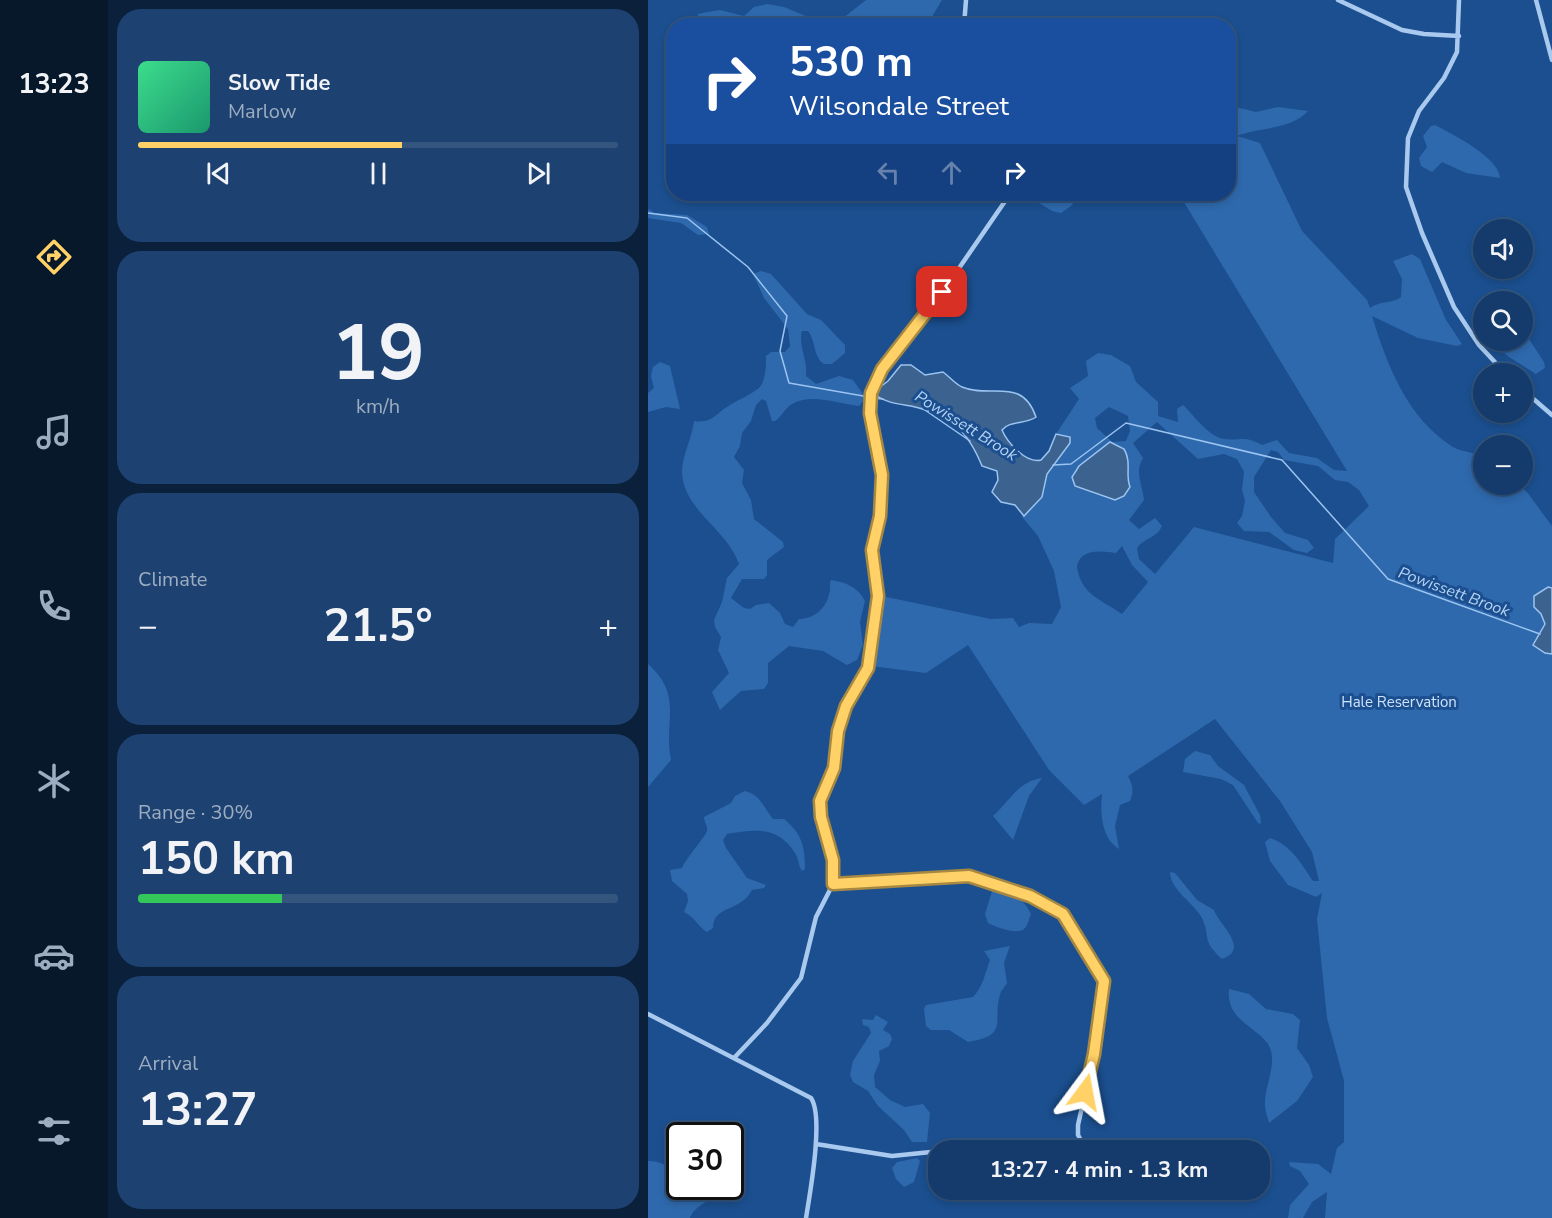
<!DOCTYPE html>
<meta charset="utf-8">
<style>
body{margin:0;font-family:"Nunito Sans",sans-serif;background:#1d4271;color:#f1f3f6;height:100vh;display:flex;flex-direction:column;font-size:22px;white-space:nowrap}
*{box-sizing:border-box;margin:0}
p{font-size:20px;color:#9dadc1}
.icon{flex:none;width:33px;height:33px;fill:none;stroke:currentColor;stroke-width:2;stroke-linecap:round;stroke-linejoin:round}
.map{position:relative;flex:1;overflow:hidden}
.sheet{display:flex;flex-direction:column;gap:9px;padding:9px;background:#0b203b;width:540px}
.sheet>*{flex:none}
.banner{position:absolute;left:18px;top:18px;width:570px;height:183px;border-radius:24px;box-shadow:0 3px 9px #0003,0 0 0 2px #33557e;background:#1a4fa0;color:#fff;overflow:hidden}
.buttons{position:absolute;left:825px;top:219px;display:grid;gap:12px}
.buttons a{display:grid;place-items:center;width:60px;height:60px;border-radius:50%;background:#143b6b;box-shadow:0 3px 9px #0003,0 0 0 2px #33557e;font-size:30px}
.speed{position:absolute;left:18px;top:1122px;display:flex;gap:12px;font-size:30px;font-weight:700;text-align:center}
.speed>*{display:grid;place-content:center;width:78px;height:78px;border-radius:50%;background:#143b6b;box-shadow:0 3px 9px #0003,0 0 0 2px #33557e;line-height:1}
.speed .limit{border:3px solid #111;border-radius:9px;background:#fff;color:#111}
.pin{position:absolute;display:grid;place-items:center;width:51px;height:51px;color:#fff;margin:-26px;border-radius:12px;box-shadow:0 3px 9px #0006}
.me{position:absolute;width:66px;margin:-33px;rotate:13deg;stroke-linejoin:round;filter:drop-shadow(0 0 4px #0008)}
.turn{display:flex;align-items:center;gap:21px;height:126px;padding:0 24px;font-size:27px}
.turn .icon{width:78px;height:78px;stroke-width:2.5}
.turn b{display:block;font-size:42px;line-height:51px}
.lanes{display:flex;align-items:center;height:57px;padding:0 24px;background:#0003;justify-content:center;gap:30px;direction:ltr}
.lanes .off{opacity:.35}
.big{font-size:45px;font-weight:700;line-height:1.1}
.sheet .widget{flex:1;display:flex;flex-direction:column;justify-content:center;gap:9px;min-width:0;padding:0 21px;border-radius:24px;background:#1d4271}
.sheet .dial{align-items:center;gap:0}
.dial b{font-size:78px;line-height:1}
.song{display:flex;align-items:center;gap:18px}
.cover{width:72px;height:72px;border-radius:9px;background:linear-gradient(135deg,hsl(150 70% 55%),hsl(160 70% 35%))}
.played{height:6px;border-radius:3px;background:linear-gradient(90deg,#ffd166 55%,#33557e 55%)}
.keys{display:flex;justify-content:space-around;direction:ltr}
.heat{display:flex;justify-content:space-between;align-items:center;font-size:33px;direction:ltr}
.charge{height:9px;border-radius:4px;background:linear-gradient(90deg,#34c759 30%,#33557e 0)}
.trip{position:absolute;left:280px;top:1140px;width:342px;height:60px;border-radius:24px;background:#143b6b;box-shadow:0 3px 9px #0003,0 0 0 2px #33557e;font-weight:700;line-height:60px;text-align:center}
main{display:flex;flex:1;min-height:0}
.tabs{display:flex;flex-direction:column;width:108px;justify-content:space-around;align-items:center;background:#08182b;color:#9dadc1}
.tabs .icon{width:42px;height:42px}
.tabs .on{color:#ffd166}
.tabs b{font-size:27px;color:#f1f3f6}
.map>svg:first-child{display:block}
.green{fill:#2e69ad;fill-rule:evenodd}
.water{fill:#3c6290;stroke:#9cc4f0;stroke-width:1.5}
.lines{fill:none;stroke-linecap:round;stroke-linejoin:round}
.stream{stroke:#9cc4f0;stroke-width:1.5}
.minor{stroke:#a9c9ee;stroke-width:4.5}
.route-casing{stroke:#a68842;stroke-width:15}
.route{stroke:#ffd166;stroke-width:10}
.labels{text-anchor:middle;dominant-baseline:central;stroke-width:6;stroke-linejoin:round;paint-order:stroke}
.park-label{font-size:15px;fill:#cfe3fa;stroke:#1b4f8f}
.water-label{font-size:16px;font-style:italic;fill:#b5d3f5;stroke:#1b4f8f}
</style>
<main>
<nav class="tabs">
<b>13:23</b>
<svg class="icon on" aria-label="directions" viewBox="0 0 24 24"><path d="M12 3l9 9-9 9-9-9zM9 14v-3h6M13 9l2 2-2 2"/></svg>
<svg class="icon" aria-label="music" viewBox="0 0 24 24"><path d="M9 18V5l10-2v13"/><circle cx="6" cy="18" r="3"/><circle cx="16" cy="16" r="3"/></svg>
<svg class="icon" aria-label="phone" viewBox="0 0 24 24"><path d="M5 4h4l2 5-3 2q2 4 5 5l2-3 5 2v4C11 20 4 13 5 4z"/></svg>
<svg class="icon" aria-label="climate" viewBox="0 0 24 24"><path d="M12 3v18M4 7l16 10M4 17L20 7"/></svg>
<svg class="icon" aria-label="car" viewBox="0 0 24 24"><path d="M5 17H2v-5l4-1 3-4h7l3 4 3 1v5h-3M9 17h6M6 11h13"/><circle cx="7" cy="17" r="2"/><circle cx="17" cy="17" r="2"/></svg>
<svg class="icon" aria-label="filters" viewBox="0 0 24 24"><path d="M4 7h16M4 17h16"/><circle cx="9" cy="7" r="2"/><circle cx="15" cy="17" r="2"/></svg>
</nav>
<section class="sheet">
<div class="widget">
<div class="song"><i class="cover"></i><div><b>Slow Tide</b><p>Marlow</p></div></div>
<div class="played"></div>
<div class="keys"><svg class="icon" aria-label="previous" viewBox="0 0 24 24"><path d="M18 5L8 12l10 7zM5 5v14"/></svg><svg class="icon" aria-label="pause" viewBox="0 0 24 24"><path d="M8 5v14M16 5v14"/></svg><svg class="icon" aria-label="next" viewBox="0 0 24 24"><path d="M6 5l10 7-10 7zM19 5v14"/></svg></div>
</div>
<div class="widget dial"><b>19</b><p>km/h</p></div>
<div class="widget"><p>Climate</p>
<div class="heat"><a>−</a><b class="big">21.5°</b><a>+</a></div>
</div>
<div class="widget"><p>Range · 30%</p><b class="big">150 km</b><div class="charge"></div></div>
<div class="widget"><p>Arrival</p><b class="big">13:27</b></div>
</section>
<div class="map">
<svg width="904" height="1218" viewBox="0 0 904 1218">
<rect width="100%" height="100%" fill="#1b4f8f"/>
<path class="green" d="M 218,0 L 294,0 L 285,15 L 283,25 L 78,25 L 52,18 L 49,14 L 72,10 L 96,16 L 106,7 L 119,4 L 136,7 L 165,19 L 190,22 Z
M 588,107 L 608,112 L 630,107 L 660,111 C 643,130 611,127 589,136 L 612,143 L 654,231 L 719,300 L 722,308 C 733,300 744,304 753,297 L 754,279 L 745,261 L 764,254 L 772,259 L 798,320 L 814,344 L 809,346 L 770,338 L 724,316 C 739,365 759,418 805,447 C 814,452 826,452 835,457 L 836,484 L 870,485 L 879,492 L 904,526 L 904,1218 L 677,1218 L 679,1192 L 664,1202 L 655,1218 L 640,1218 L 642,1205 L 661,1184 L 652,1171 L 642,1166 L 641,1162 L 670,1164 L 683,1174 L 689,1148 L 696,1142 L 696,1081 L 679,1018 L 669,919 L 674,893 L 668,897 L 640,885 L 622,861 L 617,842 L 622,838 C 643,845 653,863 665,881 L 671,881 L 664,852 L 632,801 L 567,719 L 480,776 C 485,786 486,791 482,801 L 472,805 L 467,826 L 471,849 C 453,838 452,812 454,794 L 436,805 L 401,770 L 320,645 L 278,673 L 223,666 L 229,648 L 234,596 L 343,619 L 365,618 L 371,627 L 381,623 L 404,624 L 413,607 L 406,571 L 390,536 L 374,517 L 396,492 L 399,474 L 422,443 L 421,437 L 408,434 L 431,399 L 422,388 L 440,376 L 438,361 L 450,353 L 463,355 L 482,366 L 488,382 L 510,402 L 510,416 L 530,422 L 529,409 L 535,405 C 546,415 560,437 577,439 C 595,441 595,435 614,445 L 629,440 L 641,453 L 669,458 L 686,470 L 699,471 L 531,194 L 580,194 L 581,109 ZM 461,407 L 480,416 L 482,431 L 478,441 L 464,442 L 449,428 L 447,418 ZM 509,422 L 550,459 L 576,454 L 589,459 L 596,472 L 594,490 L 597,501 L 594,516 L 589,523 L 596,531 L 621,532 L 646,550 L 659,553 L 666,548 L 660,540 L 637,533 L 623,517 L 606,492 L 606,477 L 623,450 L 630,452 L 636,460 L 670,466 L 687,480 L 700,482 L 711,490 L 721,506 L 687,539 L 685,563 L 546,527 L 507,574 L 491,559 L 489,548 C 496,538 509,538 514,526 L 507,518 L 491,529 L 481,520 L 496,500 C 495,486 486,472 495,458 L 485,443 ZM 462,442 L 472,446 L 481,475 L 480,482 L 457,497 L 427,486 L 427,470 ZM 474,546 L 484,565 L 500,582 L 474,614 C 454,600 433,595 429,567 C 432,548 454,551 468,553 Z
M 787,125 C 804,134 851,157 852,178 L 818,173 L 794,162 L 784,172 L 773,166 L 771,158 L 779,147 L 775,136 L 783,126 Z
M 377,194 L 432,194 L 423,206 L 413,213 L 404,211 Z
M 0,209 L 7,213 L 39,215 L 59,227 L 61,234 L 50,235 L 33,223 L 0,218 Z
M 113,271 L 123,274 L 159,314 L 173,320 L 197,345 L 197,353 L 184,364 L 176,364 C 165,357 168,341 160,331 L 154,331 C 150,345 160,361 158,376 L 168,384 L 191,376 L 205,380 L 218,398 L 211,406 C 189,404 159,391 140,407 C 135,412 133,417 127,421 L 124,421 L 118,401 L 114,399 L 108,405 L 103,421 L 94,433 L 92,446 L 86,457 L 96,470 L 94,483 L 103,500 L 106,519 L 135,542 L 136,547 L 119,560 L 119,575 L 116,579 L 94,579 L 83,598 L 96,608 L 102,609 L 108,605 L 121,603 L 132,613 L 137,624 L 145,627 L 151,619 C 165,619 178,609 181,594 C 183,589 181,585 183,580 C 197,582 210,587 217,601 L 212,622 L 215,645 L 209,660 L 199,665 L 175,651 L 141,646 L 120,663 L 120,683 L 116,689 L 93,691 L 72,710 L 64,692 L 81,673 L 70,650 L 73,637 L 67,627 L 66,620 L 74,602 L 79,578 L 91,564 C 79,529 35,510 34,472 C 34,456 44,438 46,421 C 64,424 68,413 82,405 C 92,399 102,395 111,388 C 118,381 118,365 118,356 L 123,352 L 137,352 L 142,346 L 140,329 L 116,298 L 105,274 Z
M 875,330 L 896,362 L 897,368 L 888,374 L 861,357 L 842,341 L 874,340 Z
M 12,362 L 22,366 L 32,409 L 18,407 L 0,412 L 0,393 L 6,388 L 3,376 L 5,367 Z
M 0,664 C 36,696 15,721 23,760 L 0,787 Z
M 547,751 L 562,755 L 570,766 L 596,785 L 612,815 L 613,824 L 610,823 L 585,785 L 573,779 L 535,772 L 537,759 Z
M 394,778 L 381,796 L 365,840 L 345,816 C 362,801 369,782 394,778 Z
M 97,791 C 112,794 116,808 125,819 L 136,819 C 154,834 157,846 157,869 L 154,871 C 150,865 151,859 147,853 C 130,826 107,829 79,834 L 75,840 L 78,848 L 99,878 L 118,885 L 116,888 L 104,890 C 93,912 65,905 65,928 L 59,932 C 49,926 49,919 36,912 L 40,901 L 39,894 L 24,881 L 22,870 L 34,868 C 37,860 59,834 59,831 C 60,827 56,821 56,817 L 83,803 L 87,796 Z
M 522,872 L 527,873 L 549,900 L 566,910 C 571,925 603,949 574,959 C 553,940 563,938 554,918 C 546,903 522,890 522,872 Z
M 345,888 C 361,890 376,898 383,914 C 381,918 380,925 377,928 C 370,936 348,927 340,923 L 337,914 Z
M 362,946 L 356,963 L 359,983 C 357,987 353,990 352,995 C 344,1022 362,1035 320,1042 L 301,1030 L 283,1030 L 278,1026 L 276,1009 L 278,1005 L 325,997 C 335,987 337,973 342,960 L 336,951 Z
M 581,989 L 601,994 L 618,1009 L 645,1014 L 652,1020 L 649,1048 L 661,1065 L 665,1077 L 649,1101 L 621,1123 C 620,1118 617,1111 617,1105 C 616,1086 631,1062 620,1044 C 605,1024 578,1020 581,989 Z
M 228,1015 L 240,1022 L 235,1030 L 242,1034 L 244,1039 L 241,1046 L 231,1051 L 232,1061 L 226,1075 L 227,1087 L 242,1100 L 257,1107 L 275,1104 L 282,1113 L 279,1142 L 264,1142 L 256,1130 L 230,1106 L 220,1091 L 205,1082 L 202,1075 L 205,1061 L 223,1033 L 221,1027 L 215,1025 L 214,1019 L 225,1020 Z
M 269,1158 L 272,1161 L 266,1182 L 256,1187 L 248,1179 L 244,1168 L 249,1162 Z
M 0,1161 C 13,1161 23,1167 31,1176 L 32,1186 L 56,1187 L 69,1194 C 60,1203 47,1205 42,1218 L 0,1218 Z"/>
<path class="water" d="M 253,365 L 263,365 L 277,375 L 295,372 C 302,377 307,384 314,387 C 343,399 374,376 388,417 C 377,425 362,420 354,430 C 359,442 378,464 393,460 L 401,451 L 408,434 L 422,437 L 422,443 L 399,474 L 394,497 L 376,516 L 367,505 L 353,502 L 344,492 L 350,480 L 349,471 L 334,466 C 319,429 302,415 263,406 C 251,404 238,403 228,395 L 227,391 L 240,381 Z
M 462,442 L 476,449 C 484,462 477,475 482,487 L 476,496 L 467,500 L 427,486 L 424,477 L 431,466 Z
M 900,587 L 904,588 L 904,654 L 897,653 L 885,645 L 897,624 L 893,614 L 886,607 L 886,596 Z"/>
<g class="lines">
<path class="stream" d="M 0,213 L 39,218 L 100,267 L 139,316 L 132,351 L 141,383 L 221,397
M 225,398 L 235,399
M 274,408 L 322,441
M 405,465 L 423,464 L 478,423 L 634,460 L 740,579 L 892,634"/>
<path class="minor" d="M 690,0 L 754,30 L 776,34 L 811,36
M 811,0 L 809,52 L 796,78 L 771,111 L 760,138 L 758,187 L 774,233 L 806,307 L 831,345 L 858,374
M 888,0 L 904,60
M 316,26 L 318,0
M 874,389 L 904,415
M 185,884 L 321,876 L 382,896 L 415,914 L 456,981 L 446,1054 L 430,1125 L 430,1135 L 438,1150
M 0,1014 L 163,1098 C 176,1117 162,1193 158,1218
M 86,1058 L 119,1023 L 153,978 L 168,917 L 185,884 L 185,860 L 173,817 L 172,801 L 186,768 L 192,723 L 203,697 L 220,668 L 224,645 L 230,596 L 224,551 L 232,516 L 234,481 L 232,452 L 222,402 L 225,386 L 234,369 L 307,274 L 362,194
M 168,1144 L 244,1156 L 283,1152"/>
</g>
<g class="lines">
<g class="route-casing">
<path id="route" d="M 294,292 L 234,369 L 223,393 L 222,413 L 234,475 L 232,516 L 224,550 L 230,596 L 220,668 L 198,706 L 190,731 L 186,768 L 172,801 L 173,817 L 185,860 L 185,884 L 321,876 L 382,896 L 415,914 L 456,981 L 446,1054 L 437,1092"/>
</g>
<use href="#route" class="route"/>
</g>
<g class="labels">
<g class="park-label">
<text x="751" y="702">Hale Reservation</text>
</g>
<g class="water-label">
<text transform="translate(318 426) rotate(32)">Powissett Brook</text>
<text transform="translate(806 592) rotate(20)">Powissett Brook</text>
</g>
</g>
</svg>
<div class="buttons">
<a><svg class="icon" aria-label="sound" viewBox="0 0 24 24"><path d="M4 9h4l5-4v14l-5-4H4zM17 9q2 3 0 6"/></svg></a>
<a><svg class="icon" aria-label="search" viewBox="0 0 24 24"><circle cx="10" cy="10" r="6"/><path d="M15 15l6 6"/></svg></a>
<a>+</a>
<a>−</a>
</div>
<div class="speed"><div class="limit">30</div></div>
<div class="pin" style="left:294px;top:292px;background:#d93025"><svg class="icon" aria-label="arrive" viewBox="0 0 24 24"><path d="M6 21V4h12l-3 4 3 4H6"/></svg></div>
<svg class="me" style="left:437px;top:1092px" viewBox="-20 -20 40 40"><path d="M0-17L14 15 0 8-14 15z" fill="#ffd166" stroke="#fff" stroke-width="4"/></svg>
<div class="trip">13:27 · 4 min · 1.3 km</div>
<div class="banner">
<div class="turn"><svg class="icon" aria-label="right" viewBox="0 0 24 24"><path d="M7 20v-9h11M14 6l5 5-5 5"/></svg><div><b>530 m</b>Wilsondale Street</div></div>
<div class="lanes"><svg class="icon off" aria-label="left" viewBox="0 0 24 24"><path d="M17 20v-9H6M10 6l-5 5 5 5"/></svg><svg class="icon off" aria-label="ahead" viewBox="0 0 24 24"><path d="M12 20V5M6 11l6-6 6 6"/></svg><svg class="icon" aria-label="right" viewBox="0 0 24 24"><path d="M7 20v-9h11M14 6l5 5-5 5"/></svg></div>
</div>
</div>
</main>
